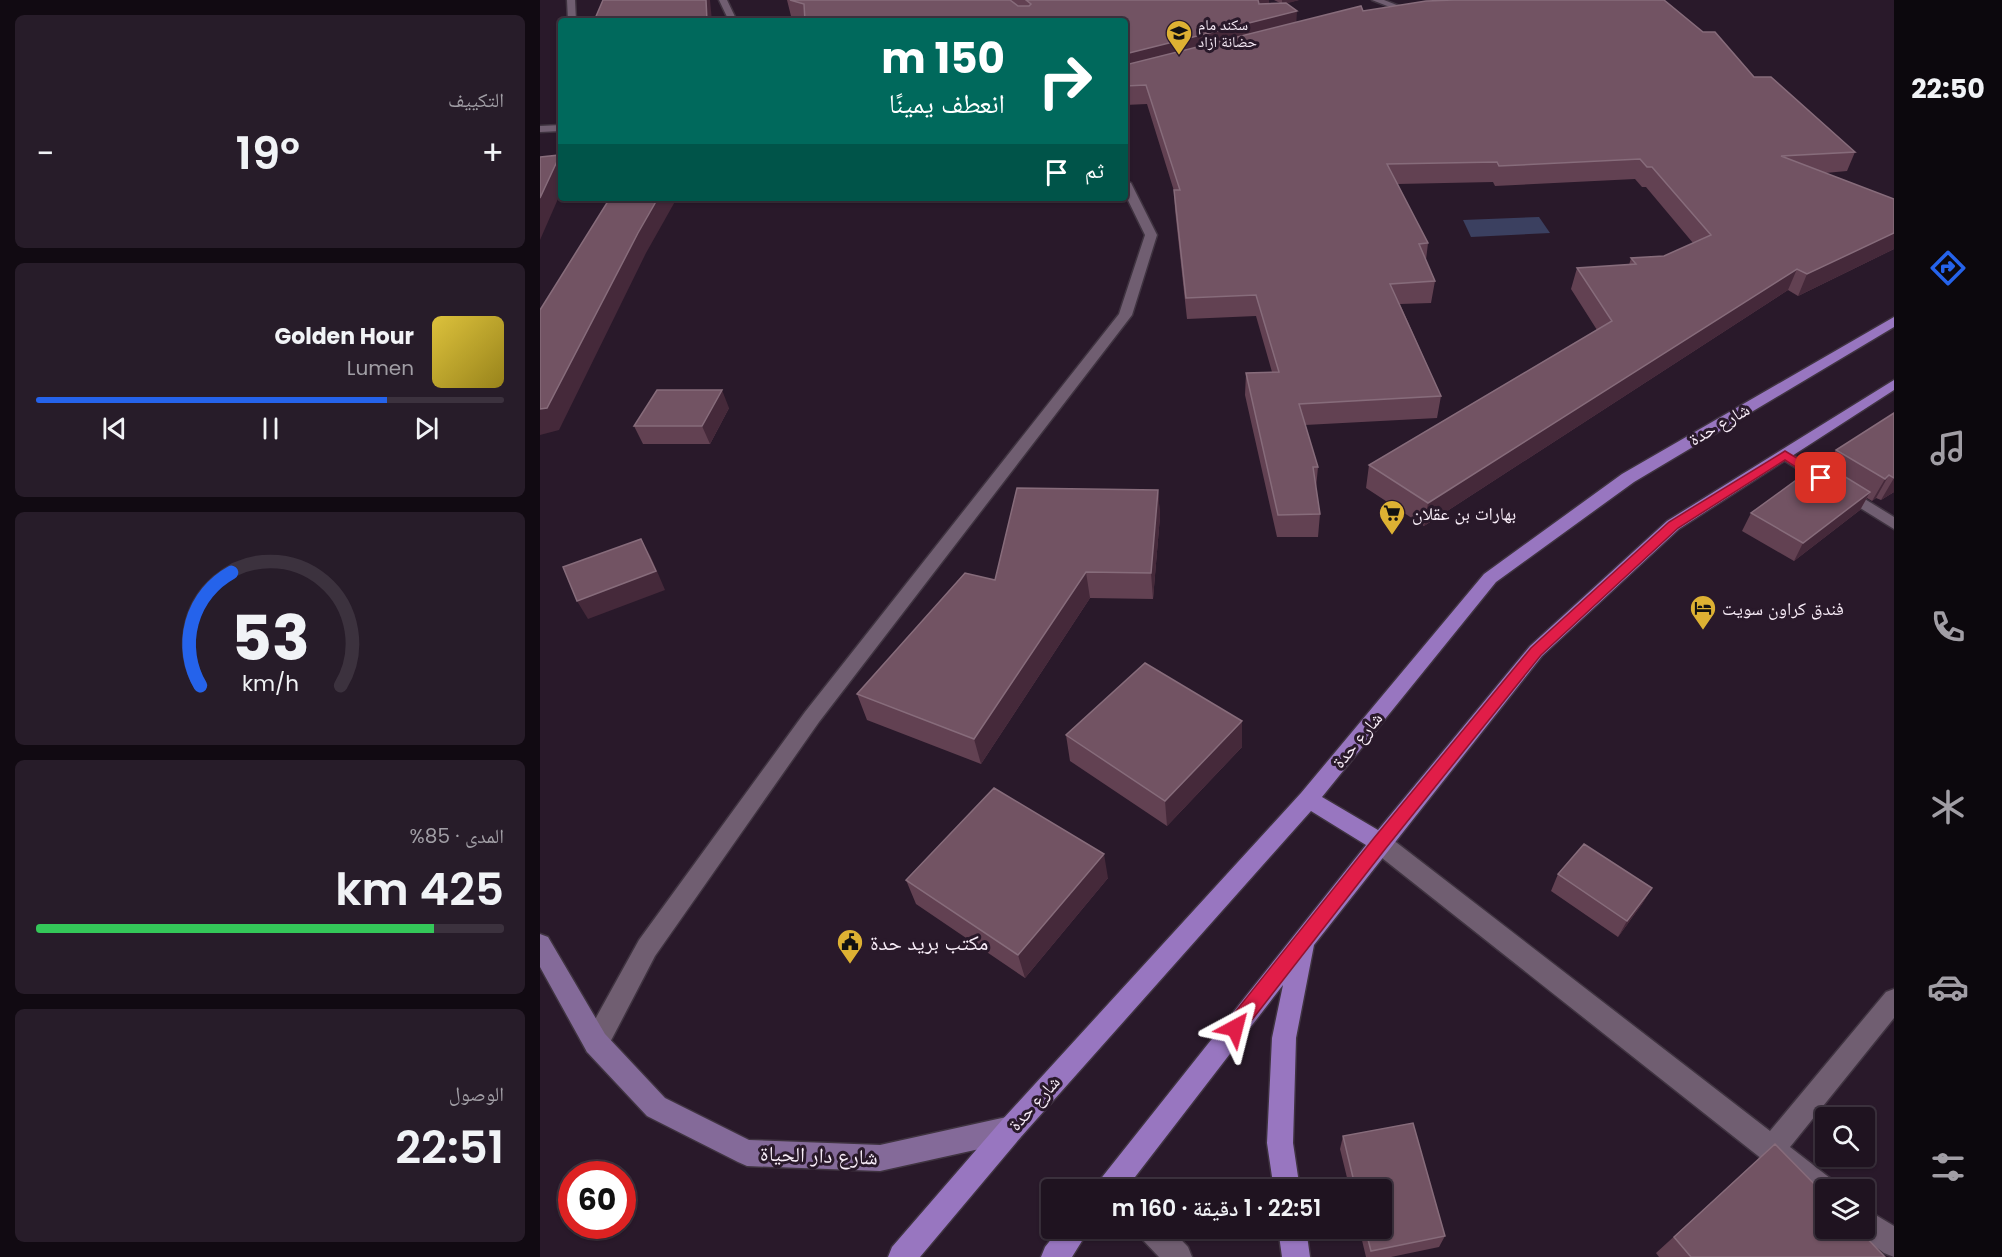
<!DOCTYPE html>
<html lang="ar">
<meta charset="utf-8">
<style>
body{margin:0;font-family:Poppins,"Noto Naskh Arabic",sans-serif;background:#271c29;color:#f1f3f6;direction:rtl;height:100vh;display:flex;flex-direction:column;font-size:22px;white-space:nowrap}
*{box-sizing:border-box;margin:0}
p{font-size:20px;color:#a19ea5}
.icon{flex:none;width:33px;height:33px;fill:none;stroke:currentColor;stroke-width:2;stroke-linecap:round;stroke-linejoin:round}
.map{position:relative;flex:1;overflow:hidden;direction:ltr}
.details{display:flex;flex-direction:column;gap:15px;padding:15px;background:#110a12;width:540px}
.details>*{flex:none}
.banner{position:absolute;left:18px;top:18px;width:570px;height:183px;border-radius:6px;box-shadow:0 2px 4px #0004,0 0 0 2px #3c323e;direction:rtl;background:#00695c;color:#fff;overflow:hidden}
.controls{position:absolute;left:1275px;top:1107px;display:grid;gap:12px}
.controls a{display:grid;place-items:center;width:60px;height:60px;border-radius:6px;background:#1f1320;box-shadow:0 2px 4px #0004,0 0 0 2px #3c323e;font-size:30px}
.speed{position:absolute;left:18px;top:1161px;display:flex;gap:12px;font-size:30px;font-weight:700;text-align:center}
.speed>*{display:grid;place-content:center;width:78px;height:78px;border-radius:50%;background:#1f1320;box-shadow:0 2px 4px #0004,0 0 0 2px #3c323e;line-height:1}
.speed .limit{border:9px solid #d22;background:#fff;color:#111}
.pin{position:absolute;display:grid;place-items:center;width:51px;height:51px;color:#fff;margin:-26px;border-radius:12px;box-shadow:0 3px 9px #0006}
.me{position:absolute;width:66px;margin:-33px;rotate:38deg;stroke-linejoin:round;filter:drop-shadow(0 0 4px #0008)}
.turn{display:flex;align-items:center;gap:21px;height:126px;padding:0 24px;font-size:27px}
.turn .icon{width:78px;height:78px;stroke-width:2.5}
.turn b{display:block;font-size:42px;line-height:51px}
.then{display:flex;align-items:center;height:57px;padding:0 24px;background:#0003;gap:12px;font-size:22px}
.big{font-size:45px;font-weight:600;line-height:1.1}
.details .tile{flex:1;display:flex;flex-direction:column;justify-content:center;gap:9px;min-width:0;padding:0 21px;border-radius:9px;background:#271c29}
.details .dial{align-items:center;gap:0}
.dial svg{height:156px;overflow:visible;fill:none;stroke:#3c323e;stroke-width:7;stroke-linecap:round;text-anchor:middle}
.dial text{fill:#f1f3f6;stroke:none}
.song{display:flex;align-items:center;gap:18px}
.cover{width:72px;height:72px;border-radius:9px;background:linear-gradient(135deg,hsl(50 70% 55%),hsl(50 70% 35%))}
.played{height:6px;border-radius:3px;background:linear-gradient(90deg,#2563eb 75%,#3c323e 75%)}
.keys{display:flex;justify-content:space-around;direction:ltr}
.heat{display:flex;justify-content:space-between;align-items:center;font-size:33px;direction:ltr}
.charge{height:9px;border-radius:4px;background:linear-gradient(90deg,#34c759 85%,#3c323e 0)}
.trip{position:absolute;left:501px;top:1179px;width:351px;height:60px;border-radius:6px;background:#1f1320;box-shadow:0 2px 4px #0004,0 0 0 2px #3c323e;font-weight:600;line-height:60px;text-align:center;direction:rtl}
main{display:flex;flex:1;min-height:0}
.menu{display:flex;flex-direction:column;width:108px;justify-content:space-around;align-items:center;background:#0c080d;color:#a19ea5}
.menu .icon{width:42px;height:42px}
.menu .current{color:#2563eb}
.menu b{font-size:27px;color:#f1f3f6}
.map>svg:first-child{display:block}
.water{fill:#3b4060}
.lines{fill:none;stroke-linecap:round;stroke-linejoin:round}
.minor-casing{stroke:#3f3340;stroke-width:3}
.tertiary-casing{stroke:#3f3340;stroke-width:3}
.secondary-casing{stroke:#3f3340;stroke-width:3}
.primary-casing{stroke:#3f3340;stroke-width:3}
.minor{fill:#705e71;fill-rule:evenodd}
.tertiary{fill:#705e71;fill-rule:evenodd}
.secondary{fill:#846a99;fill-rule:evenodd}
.primary{fill:#9876c0;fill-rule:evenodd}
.wall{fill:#624152}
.shaded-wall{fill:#45293a}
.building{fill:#725363;stroke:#876c7b;stroke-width:1.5}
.route{fill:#e11d48;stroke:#92132f;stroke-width:1.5}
.labels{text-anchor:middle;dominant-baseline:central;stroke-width:6;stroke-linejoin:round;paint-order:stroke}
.far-poi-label{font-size:15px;fill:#f8edf8;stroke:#29192a;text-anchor:start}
.street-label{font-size:18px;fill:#f8edf8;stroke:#29192a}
.poi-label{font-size:18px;fill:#f8edf8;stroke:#29192a;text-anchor:start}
.near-poi-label{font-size:21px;fill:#f8edf8;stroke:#29192a;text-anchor:start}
.near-street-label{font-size:21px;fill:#f8edf8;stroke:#29192a}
</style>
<main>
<nav class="menu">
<b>22:50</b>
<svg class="icon current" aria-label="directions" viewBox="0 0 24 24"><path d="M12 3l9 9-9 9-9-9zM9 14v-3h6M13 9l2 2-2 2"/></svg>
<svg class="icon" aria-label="music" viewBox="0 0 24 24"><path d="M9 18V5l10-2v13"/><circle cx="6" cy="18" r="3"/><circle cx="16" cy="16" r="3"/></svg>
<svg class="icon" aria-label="phone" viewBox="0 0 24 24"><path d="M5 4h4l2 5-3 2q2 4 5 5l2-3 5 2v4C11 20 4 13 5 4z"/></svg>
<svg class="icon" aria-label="climate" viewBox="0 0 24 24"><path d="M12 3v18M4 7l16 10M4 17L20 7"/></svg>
<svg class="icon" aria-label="car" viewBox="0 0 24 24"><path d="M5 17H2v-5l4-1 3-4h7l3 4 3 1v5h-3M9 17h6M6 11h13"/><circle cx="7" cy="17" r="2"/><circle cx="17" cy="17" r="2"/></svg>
<svg class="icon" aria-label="filters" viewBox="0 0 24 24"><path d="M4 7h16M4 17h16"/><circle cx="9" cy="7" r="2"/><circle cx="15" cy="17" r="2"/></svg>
</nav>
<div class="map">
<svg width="1354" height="1257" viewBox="0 0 1354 1257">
<rect width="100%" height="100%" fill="#29192a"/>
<path class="water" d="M 999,217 L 1010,233 L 931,237 L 923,220 Z"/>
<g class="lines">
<g class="minor-casing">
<path id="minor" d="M 27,0 L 35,0 L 36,21 L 28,21 Z
M 179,0 L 187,0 L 197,21 L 189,21 Z
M 832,0 L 844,0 L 867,9 L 860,11 Z
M 21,125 L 21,131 L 0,132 L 0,126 Z
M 585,180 L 591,183 L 617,235 L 592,315 L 279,722 L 115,956 L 65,1052 L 56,1055 L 47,1052 L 44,1043 L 47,1034 L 99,940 L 265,712 L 579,314 L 605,235 L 585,194 Z
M 1245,450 L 1354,517 L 1354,529 L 1240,458 L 1237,455 Z
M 840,834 L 848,836 L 1230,1131 L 1346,992 L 1354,989 L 1354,1018 L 1250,1147 L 1295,1182 L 1299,1190 L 1286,1190 L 1286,1204 L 1277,1200 L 1222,1159 L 832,850 L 829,843 L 832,836 Z
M 1324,1208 L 1354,1226 L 1354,1257 L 1344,1253 L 1314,1231 L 1314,1228 L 1324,1228 Z"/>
</g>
<g class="tertiary-casing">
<path id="tertiary" d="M 598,1228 L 630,1228 L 648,1247 L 652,1257 L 619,1257 L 601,1238 Z"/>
</g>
<g class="secondary-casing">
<path id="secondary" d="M 0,934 L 8,937 L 65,1034 L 125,1098 L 209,1140 L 340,1145 L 471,1116 L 480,1120 L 484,1129 L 480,1138 L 471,1142 L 340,1171 L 207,1166 L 198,1162 L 107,1116 L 47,1052 L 0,967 Z"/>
</g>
<g class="primary-casing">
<path id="primary" d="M 1354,317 L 1354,327 L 1094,482 L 956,582 L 782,797 L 838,830 L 990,646 L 1127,521 L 1354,380 L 1354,390 L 1139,529 L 1002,656 L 774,945 L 756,1038 L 753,1143 L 760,1190 L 734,1190 L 727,1143 L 732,1038 L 743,985 L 585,1190 L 555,1190 L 559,1181 L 826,845 L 771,811 L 480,1138 L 380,1257 L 348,1257 L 352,1247 L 462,1120 L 761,793 L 944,574 L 1082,474 Z
M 520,1228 L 550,1228 L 532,1257 L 501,1257 L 505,1247 Z
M 738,1228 L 766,1228 L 770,1257 L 742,1257 Z"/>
</g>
<use href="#minor" class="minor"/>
<use href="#tertiary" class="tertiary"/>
<use href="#secondary" class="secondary"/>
<use href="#primary" class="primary"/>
</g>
<path class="wall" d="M 247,0 L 729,0 L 729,4 L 740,3 L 734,0 L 759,0 L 746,3 L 756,22 L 823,11 L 1214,77 L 1315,152 L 1307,171 L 1285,173 L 1354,199 L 1354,249 L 1258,296 L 1248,290 L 884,526 L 826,488 L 829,465 L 1057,330 L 1031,289 L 1037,268 L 1089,265 L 1091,258 L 1124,256 L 1153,243 L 1106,187 L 1102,187 L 1095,179 L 955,186 L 953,182 L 857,184 L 888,243 L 886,260 L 895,281 L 891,303 L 860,304 L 901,396 L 897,418 L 765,425 L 778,467 L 776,488 L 780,514 L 778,537 L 737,537 L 705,395 L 706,373 L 732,372 L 716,316 L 647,319 L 635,210 L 634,191 L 607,104 L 585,105 L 585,21 L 265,20 L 251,16 Z
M 189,408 L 170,444 L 103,444 L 94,426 Z
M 1354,413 L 1354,492 L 1341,500 L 1336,498 L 1332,501 L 1327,498 L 1320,510 L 1254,561 L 1202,531 L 1211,513 L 1287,466 L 1296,450 Z
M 618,490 L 620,516 L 613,599 L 550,598 L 441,764 L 327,720 L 317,694 L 455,580 Z
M 702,721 L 702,747 L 627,826 L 530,761 L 526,735 Z
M 1018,874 L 1112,888 L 1102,904 L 1078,937 L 1011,891 Z
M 568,878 L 485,978 L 376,904 L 366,880 Z
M 803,1136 L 905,1236 L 899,1247 L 851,1257 L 826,1257 L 819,1228 L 842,1228 L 842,1190 L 810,1190 L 800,1149 Z
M 1235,1144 L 1345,1257 L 1119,1257 L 1116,1253 Z"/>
<path class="shaded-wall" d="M 166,0 L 170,0 L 172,21 L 167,21 Z
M 717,0 L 729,0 L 729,8 L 717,11 Z
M 742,0 L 759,0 L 742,5 Z
M 757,11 L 756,28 L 585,73 L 585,54 Z
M 20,155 L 21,158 L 21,192 L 0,240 L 0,198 Z
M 118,198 L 137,198 L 106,253 L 19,430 L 0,435 L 0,409 Z
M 1354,233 L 1354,249 L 1258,296 L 1267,274 Z
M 1257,269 L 1248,290 L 884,526 L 888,503 Z
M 182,390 L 189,408 L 170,444 L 162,426 Z
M 1349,475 L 1336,498 L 1332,501 L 1345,479 Z
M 1354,478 L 1354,492 L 1341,500 Z
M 618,490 L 620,516 L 613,599 L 611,573 Z
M 1330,492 L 1320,510 L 1254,561 L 1263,543 Z
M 101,539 L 111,557 L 125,590 L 48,619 L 37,601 Z
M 546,572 L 550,598 L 441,764 L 434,739 Z
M 702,721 L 702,747 L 627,826 L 625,801 Z
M 564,854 L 568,878 L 485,978 L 478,955 Z
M 1112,888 L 1102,904 L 1078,937 L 1087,921 Z"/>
<path class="building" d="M 63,0 L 166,0 L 167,21 L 54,21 Z
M 250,0 L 470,0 L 478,6 L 489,6 L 491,4 L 486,0 L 718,0 L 719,4 L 746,3 L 757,11 L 585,54 L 585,21 L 265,21 L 264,4 Z
M 914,0 L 1124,0 L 1163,32 L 1175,32 L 1214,77 L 1231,77 L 1315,152 L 1241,156 L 1354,199 L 1354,233 L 1267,274 L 1257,269 L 888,503 L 829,465 L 1072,321 L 1037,268 L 1096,264 L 1091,258 L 1124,256 L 1171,235 L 1112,167 L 1107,167 L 1100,159 L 959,166 L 957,162 L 847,164 L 888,243 L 879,244 L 895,281 L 850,284 L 901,396 L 759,404 L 778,467 L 773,467 L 780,514 L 738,515 L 706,373 L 739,372 L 716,295 L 646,298 L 634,190 L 640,190 L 606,85 L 585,86 L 585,65 L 821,6 L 823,11 L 886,1 Z
M 20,155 L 0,198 L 0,157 Z
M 70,198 L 118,198 L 98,233 L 7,408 L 0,409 L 0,310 Z
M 117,390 L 182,390 L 162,426 L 94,426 Z
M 1354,413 L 1354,478 L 1349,475 L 1345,479 L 1296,450 Z
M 1281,462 L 1330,492 L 1263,543 L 1211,513 Z
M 477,488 L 618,490 L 611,573 L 546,572 L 434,739 L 317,694 L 425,573 L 455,580 Z
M 101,539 L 116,571 L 37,601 L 23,567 Z
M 605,663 L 702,721 L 625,801 L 526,735 Z
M 454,788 L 564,854 L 478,955 L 366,880 Z
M 1044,844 L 1112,888 L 1087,921 L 1018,874 Z
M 873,1123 L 905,1236 L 831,1251 L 825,1228 L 842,1228 L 842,1190 L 816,1190 L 803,1136 Z
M 1235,1144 L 1286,1196 L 1286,1228 L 1317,1228 L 1345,1257 L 1151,1257 L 1134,1237 Z"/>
<path class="route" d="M 1245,451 L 1285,475 L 1285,481 L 1277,481 L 1245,460 L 1138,528 L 1001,655 L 846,848 L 701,1034 L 695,1037 L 688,1034 L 686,1028 L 688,1021 L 834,838 L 991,648 L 1129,522 Z"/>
<defs>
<g id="school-pin" transform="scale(1.35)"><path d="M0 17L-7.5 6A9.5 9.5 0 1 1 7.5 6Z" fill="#ddb133" stroke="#29192a"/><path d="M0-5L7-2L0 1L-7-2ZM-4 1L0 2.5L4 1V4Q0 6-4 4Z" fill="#111"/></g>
<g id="supermarket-pin" transform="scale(1.35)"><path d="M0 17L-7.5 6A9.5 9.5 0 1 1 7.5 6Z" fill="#ddb133" stroke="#29192a"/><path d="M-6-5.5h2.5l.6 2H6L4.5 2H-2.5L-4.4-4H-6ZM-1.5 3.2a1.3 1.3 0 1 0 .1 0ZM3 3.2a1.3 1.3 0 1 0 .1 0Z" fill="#111"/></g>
<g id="hotel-pin" transform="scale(1.35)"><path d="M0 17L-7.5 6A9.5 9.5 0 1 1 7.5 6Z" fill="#ddb133" stroke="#29192a"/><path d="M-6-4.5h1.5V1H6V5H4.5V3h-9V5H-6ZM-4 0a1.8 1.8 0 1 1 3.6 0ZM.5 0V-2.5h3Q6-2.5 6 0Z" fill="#111"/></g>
<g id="civic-pin" transform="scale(1.35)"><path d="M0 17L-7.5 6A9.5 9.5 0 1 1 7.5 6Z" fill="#ddb133" stroke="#29192a"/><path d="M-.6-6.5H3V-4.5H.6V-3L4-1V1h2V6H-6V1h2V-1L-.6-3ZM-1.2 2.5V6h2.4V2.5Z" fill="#111"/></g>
</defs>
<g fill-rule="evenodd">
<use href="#school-pin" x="639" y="33"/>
<use href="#supermarket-pin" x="852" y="513"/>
<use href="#hotel-pin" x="1163" y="608"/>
<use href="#civic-pin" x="310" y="942"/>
</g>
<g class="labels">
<g class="far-poi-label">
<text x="658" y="24">سكند مام<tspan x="658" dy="17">حضانة ازاد</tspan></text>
</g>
<g class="street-label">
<text transform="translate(1179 424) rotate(-30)">شارع حدة</text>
<text transform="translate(817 740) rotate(-50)">شارع حدة</text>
<text transform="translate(494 1103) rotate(-48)">شارع حدة</text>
</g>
<g class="poi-label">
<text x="872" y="513">بهارات بن عقلان</text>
<text x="1182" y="608">فندق كراون سويت</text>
</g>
<g class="near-poi-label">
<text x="330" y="942">مكتب بريد حدة</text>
</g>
<g class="near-street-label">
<text transform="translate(279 1155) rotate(2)">شارع دار الحياة</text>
</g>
</g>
</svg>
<div class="controls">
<a><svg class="icon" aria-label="search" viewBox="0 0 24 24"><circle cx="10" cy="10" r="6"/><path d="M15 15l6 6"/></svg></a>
<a><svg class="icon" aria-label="layers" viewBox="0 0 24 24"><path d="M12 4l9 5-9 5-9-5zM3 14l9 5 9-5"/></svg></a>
</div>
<div class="speed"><div class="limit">60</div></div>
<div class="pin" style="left:1281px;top:478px;background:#d93025"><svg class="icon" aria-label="arrive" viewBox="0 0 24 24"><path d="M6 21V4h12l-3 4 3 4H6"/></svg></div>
<svg class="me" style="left:695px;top:1028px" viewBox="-20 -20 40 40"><path d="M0-17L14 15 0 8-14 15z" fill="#e11d48" stroke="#fff" stroke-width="4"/></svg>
<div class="trip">22:51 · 1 دقيقة · 160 m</div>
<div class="banner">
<div class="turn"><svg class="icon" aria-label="right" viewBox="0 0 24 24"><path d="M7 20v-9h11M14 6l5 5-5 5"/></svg><div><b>150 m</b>انعطف يمينًا</div></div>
<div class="then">ثم<svg class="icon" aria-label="arrive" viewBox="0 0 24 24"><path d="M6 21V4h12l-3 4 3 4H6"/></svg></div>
</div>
</div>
<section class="details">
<div class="tile"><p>التكييف</p>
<div class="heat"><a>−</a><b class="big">19°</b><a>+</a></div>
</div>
<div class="tile">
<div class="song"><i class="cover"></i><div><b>Golden Hour</b><p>Lumen</p></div></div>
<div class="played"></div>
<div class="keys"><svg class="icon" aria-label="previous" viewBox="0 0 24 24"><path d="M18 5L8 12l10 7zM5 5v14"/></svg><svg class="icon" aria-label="pause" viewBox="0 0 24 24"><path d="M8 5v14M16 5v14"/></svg><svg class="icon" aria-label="next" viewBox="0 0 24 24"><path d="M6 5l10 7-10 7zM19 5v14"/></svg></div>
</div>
<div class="tile dial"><svg viewBox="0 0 100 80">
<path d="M14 69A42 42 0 1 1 86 69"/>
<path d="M14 69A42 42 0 0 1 30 11" stroke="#2563eb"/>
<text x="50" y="56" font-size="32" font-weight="700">53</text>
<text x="50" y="72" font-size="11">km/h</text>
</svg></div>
<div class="tile"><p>المدى · 85%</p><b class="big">425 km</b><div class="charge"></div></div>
<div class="tile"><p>الوصول</p><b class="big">22:51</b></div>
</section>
</main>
